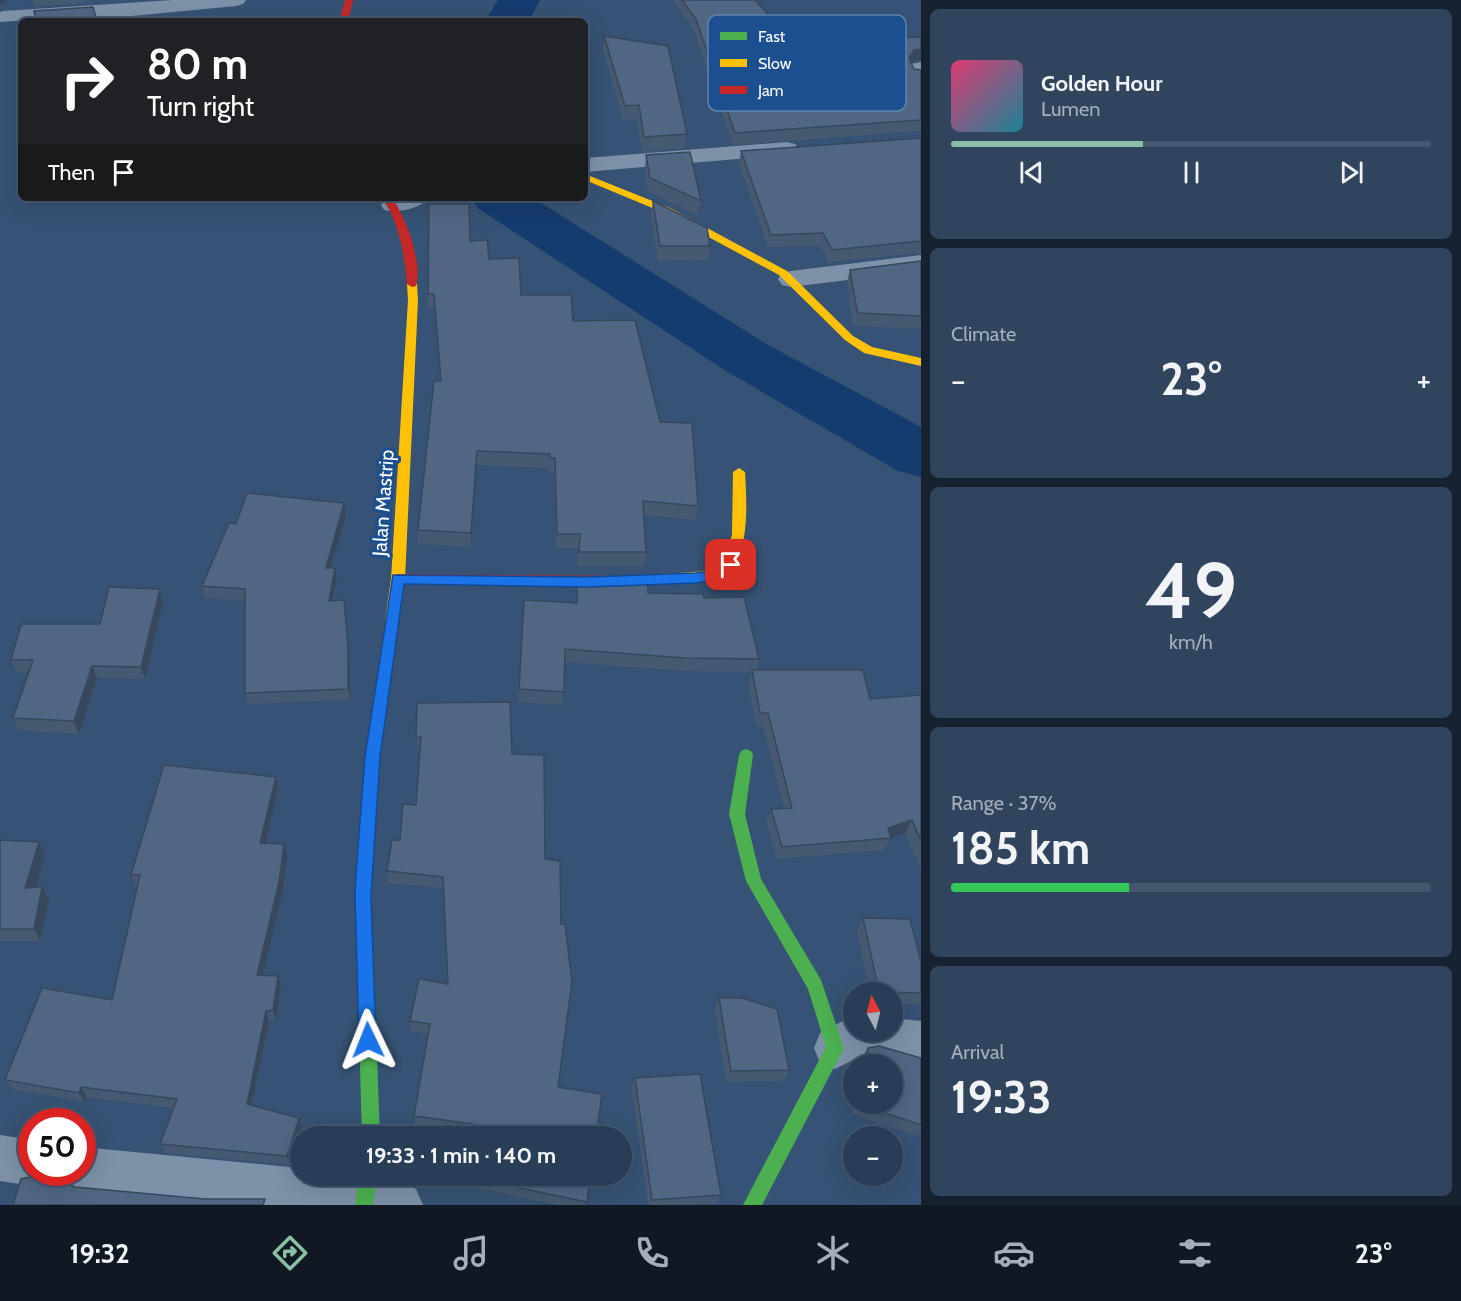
<!DOCTYPE html>
<meta charset="utf-8">
<style>
body{margin:0;font-family:Cabin,sans-serif;background:#30455d;color:#f1f3f6;height:100vh;display:flex;flex-direction:column;font-size:22px;white-space:nowrap}
*{box-sizing:border-box;margin:0}
p{font-size:20px;color:#a5aeba}
.icon{flex:none;width:33px;height:33px;fill:none;stroke:currentColor;stroke-width:2;stroke-linecap:round;stroke-linejoin:round}
.map{position:relative;flex:1;overflow:hidden}
.side{display:flex;flex-direction:column;gap:9px;padding:9px;background:#162230;width:540px}
.side>*{flex:none}
.banner{position:absolute;left:18px;top:18px;width:570px;height:183px;border-radius:9px;box-shadow:0 6px 24px #0002,0 0 0 2px #44576d;background:#202124;color:#fff;overflow:hidden}
.needle{width:39px;rotate:353deg}
.buttons{position:absolute;left:843px;top:982px;display:grid;gap:12px}
.buttons a{display:grid;place-items:center;width:60px;height:60px;border-radius:50%;background:#283e57;box-shadow:0 6px 24px #0002,0 0 0 2px #44576d;font-size:30px}
.speed{position:absolute;left:18px;top:1108px;display:flex;gap:12px;font-size:30px;font-weight:700;text-align:center}
.speed>*{display:grid;place-content:center;width:78px;height:78px;border-radius:50%;background:#283e57;box-shadow:0 6px 24px #0002,0 0 0 2px #44576d;line-height:1}
.speed .limit{border:9px solid #d22;background:#fff;color:#111}
.pin{position:absolute;display:grid;place-items:center;width:51px;height:51px;color:#fff;margin:-26px;border-radius:12px;box-shadow:0 3px 9px #0006}
.me{position:absolute;width:66px;margin:-33px;rotate:358deg;stroke-linejoin:round;filter:drop-shadow(0 0 4px #0008)}
.turn{display:flex;align-items:center;gap:21px;height:126px;padding:0 30px;font-size:27px}
.turn .icon{width:78px;height:78px;stroke-width:2.5}
.turn b{display:block;font-size:42px;line-height:51px}
.then{display:flex;align-items:center;height:57px;padding:0 30px;background:#0003;gap:12px;font-size:22px}
.big{font-size:45px;font-weight:700;line-height:1.1}
.side .tile{flex:1;display:flex;flex-direction:column;justify-content:center;gap:9px;min-width:0;padding:0 21px;border-radius:9px;background:#30455d}
.side .dial{align-items:center;gap:0}
.dial b{font-size:78px;line-height:1}
.song{display:flex;align-items:center;gap:18px}
.cover{width:72px;height:72px;border-radius:9px;background:linear-gradient(135deg,hsl(340 70% 55%),hsl(190 70% 35%))}
.played{height:6px;border-radius:3px;background:linear-gradient(90deg,#8abfa5 40%,#44576d 40%)}
.keys{display:flex;justify-content:space-around;direction:ltr}
.heat{display:flex;justify-content:space-between;align-items:center;font-size:33px;direction:ltr}
.charge{height:9px;border-radius:4px;background:linear-gradient(90deg,#34c759 37%,#44576d 0)}
.trip{position:absolute;left:290px;top:1126px;width:342px;height:60px;border-radius:30px;background:#283e57;box-shadow:0 6px 24px #0002,0 0 0 2px #44576d;font-weight:700;line-height:60px;text-align:center}
.dock{display:flex;height:96px;justify-content:space-around;align-items:center;background:#101923;color:#a5aeba}
.dock .icon{width:42px;height:42px}
.dock .current{color:#8abfa5}
.dock b{font-size:27px;color:#f1f3f6}
main{display:flex;flex:1;min-height:0}
.map>svg:first-child{display:block}
.lines{fill:none;stroke-linecap:round;stroke-linejoin:round}
.river{fill:#153c6e;fill-rule:evenodd}
.street{fill:#7d92a8;fill-rule:evenodd}
.fast{fill:#4caf50;fill-rule:evenodd}
.slow{fill:#ffc107;fill-rule:evenodd}
.jam{fill:#c62828;fill-rule:evenodd}
.wall{fill:#455971}
.shaded-wall{fill:#38485c}
.building{fill:#506783;stroke:#38485c;stroke-width:1.5}
.route{fill:#1a73e8;stroke:#114b97;stroke-width:1.5}
.labels{text-anchor:middle;dominant-baseline:central;stroke-width:6;stroke-linejoin:round;paint-order:stroke}
.street-label{font-size:20px;fill:#fff;stroke:#1b4f8f}
.key{fill:#1b4f8f;stroke:#5f84b1;stroke-width:1.5}
.key-label{font-size:16px;fill:#fff}
</style>
<main>
<div class="map">
<svg width="921" height="1205" viewBox="0 0 921 1205">
<rect width="100%" height="100%" fill="#365274"/>
<g class="lines">
<path class="river" d="M 498,0 L 540,0 L 529,21 L 485,21 Z
M 471,198 L 533,198 L 768,345 L 921,427 L 921,477 L 898,471 L 726,371 L 479,209 Z"/>
<path class="street" d="M 173,0 L 246,0 L 243,4 L 236,6 L 132,16 L 86,16 L 0,22 L 0,12 L 3,11 Z
M 921,62 L 921,81 L 913,80 L 908,69 L 911,64 Z
M 787,142 L 795,144 L 799,149 L 795,154 L 585,172 L 585,158 Z
M 390,198 L 428,198 C 421,209 397,213 384,210 L 381,205 L 384,200 Z
M 921,255 L 921,271 L 791,287 L 782,285 L 778,279 L 782,273 L 791,271 Z
M 854,1015 L 854,1032 L 892,1032 L 892,1018 L 921,1021 L 921,1063 L 895,1061 L 872,1054 L 863,1055 L 835,1069 L 820,1063 L 814,1048 L 820,1033 Z
M 0,1135 L 32,1140 L 32,1173 L 50,1173 L 48,1179 L 32,1186 L 0,1181 Z
M 82,1147 L 300,1168 L 300,1176 L 374,1176 L 416,1189 L 423,1205 L 210,1205 L 82,1193 L 66,1186 L 61,1173 L 82,1173 Z"/>
<path class="fast" d="M 746,749 L 751,751 L 753,755 L 745,814 L 761,879 L 821,980 L 844,1048 L 762,1205 L 743,1205 L 826,1047 L 808,989 L 746,881 L 729,814 L 739,755 L 741,751 Z
M 365,851 L 371,853 L 373,858 L 371,896 L 380,1137 L 362,1137 L 355,896 L 357,858 L 359,853 Z
M 359,1176 L 377,1176 L 373,1205 L 355,1205 Z"/>
<path class="slow" d="M 585,174 L 670,208 L 787,271 L 853,336 L 872,347 L 921,358 L 921,366 L 864,353 L 845,340 L 779,275 L 662,212 L 585,180 Z
M 412,281 L 417,284 L 418,300 L 405,579 L 399,621 L 397,625 L 387,625 L 385,621 L 391,579 L 408,300 L 407,284 Z
M 739,468 L 745,472 C 747,507 749,541 732,574 L 709,581 L 625,585 L 623,581 L 630,576 L 709,571 L 722,567 L 732,535 L 733,472 Z"/>
<path class="jam" d="M 345,0 L 353,0 L 348,21 L 340,21 Z
M 382,198 L 392,198 C 406,217 423,264 416,286 L 412,287 L 407,284 C 404,253 400,224 382,198 Z
M 398,574 L 630,576 L 637,581 L 630,586 L 398,584 L 391,579 Z
M 392,616 L 397,617 L 399,621 L 379,757 L 373,858 L 371,863 L 365,865 L 359,863 L 357,858 L 365,757 L 385,621 L 387,617 Z"/>
</g>
<path class="wall" d="M 33,0 L 85,0 L 85,3 L 34,7 Z
M 673,0 L 755,0 L 794,44 L 921,60 L 911,62 L 914,69 L 921,70 L 921,131 L 733,145 L 694,31 Z
M 604,36 L 687,134 L 684,148 L 642,152 L 637,119 L 623,120 L 603,49 Z
M 921,138 L 921,253 L 828,262 L 820,246 L 768,247 L 739,163 L 741,151 Z
M 646,155 L 701,201 L 698,215 L 648,192 L 645,170 Z
M 653,201 L 710,246 L 708,260 L 658,261 L 651,215 Z
M 470,241 L 489,259 L 521,295 L 573,321 L 660,422 L 698,506 L 695,520 L 644,515 L 646,552 L 644,566 L 577,566 L 578,548 L 556,548 L 554,472 L 549,472 L 549,468 L 477,465 L 470,547 L 418,544 L 418,530 L 440,381 L 434,308 L 428,308 L 428,294 Z
M 921,261 L 921,329 L 856,326 L 853,324 L 847,282 L 850,270 Z
M 344,503 L 346,516 L 331,568 L 337,580 L 333,601 L 350,659 L 350,700 L 248,704 L 245,693 L 245,601 L 204,598 L 202,586 L 236,524 Z
M 577,583 L 648,593 L 704,598 L 759,659 L 756,670 L 870,699 L 921,695 L 921,870 L 905,833 L 891,837 L 884,850 L 777,859 L 766,822 L 771,809 L 784,808 L 763,726 L 756,726 L 748,683 L 752,672 L 682,671 L 565,662 L 562,705 L 518,702 L 524,600 L 576,603 Z
M 160,589 L 163,602 L 145,679 L 97,678 L 79,734 L 19,730 L 13,718 L 29,672 L 17,673 L 11,660 L 100,624 Z
M 417,703 L 512,754 L 544,755 L 470,1133 L 415,1125 L 414,1116 L 428,1034 L 411,1031 L 410,1021 L 448,984 L 443,888 L 388,883 L 387,871 L 416,805 L 420,750 L 417,750 Z
M 276,777 L 278,789 L 266,843 L 287,856 L 282,894 L 262,976 L 281,986 L 276,1020 L 269,1021 L 252,1106 L 302,1127 L 290,1165 L 165,1153 L 160,1144 L 174,1108 L 87,1097 L 85,1102 L 13,1089 L 5,1080 L 112,1000 L 138,887 L 136,887 L 131,875 Z
M 0,840 L 46,854 L 36,888 L 42,887 L 49,900 L 40,941 L 0,941 Z
M 863,918 L 921,962 L 921,1004 L 892,1004 L 892,993 L 870,993 L 857,930 Z
M 719,998 L 789,1070 L 783,1081 L 726,1082 L 715,1010 Z
M 868,1048 L 921,1058 L 921,1131 L 916,1136 L 852,1114 L 854,1104 L 892,1104 L 892,1065 L 860,1065 L 861,1059 Z
M 635,1078 L 721,1195 L 716,1204 L 648,1205 L 632,1088 Z
M 462,1176 L 587,1202 L 586,1205 L 557,1205 L 462,1185 Z"/>
<path class="shaded-wall" d="M 0,0 L 6,0 L 5,3 L 0,4 Z
M 921,49 L 921,60 L 911,62 L 909,58 L 914,50 Z
M 477,451 L 477,465 L 470,547 L 471,533 Z
M 344,503 L 346,516 L 327,580 L 326,568 Z
M 335,568 L 337,580 L 330,613 L 329,601 Z
M 160,589 L 163,602 L 145,679 L 141,667 Z
M 344,600 L 350,659 L 350,700 L 348,689 Z
M 92,666 L 97,678 L 79,734 L 74,721 Z
M 276,777 L 278,789 L 263,855 L 260,843 Z
M 912,820 L 905,833 L 888,838 L 888,828 Z
M 39,842 L 46,854 L 32,900 L 25,888 Z
M 284,844 L 287,856 L 282,894 L 260,986 L 257,975 Z
M 42,887 L 49,900 L 40,941 L 34,929 Z
M 278,976 L 281,986 L 276,1020 L 273,1010 Z
M 266,1011 L 269,1021 L 250,1114 L 247,1104 Z
M 81,1087 L 87,1097 L 85,1102 L 79,1093 Z
M 299,1118 L 302,1127 L 290,1165 L 287,1156 Z"/>
<path class="building" d="M 682,0 L 755,0 L 794,44 L 921,37 L 921,49 L 914,50 L 909,58 L 914,69 L 921,70 L 921,120 L 735,133 L 696,19 Z
M 93,7 L 97,21 L 36,21 L 34,11 Z
M 604,36 L 668,46 L 687,134 L 644,137 L 639,105 L 625,106 Z
M 921,138 L 921,241 L 832,250 L 823,233 L 771,235 L 741,151 Z
M 690,152 L 701,201 L 650,178 L 646,155 Z
M 653,201 L 707,228 L 710,246 L 660,246 Z
M 429,204 L 469,204 L 470,241 L 487,240 L 489,259 L 519,258 L 521,295 L 571,295 L 573,321 L 635,320 L 660,422 L 692,423 L 698,506 L 643,501 L 646,552 L 579,552 L 580,534 L 557,534 L 555,458 L 550,458 L 550,454 L 477,451 L 471,533 L 418,530 L 434,381 L 441,381 L 434,294 L 428,294 Z
M 921,261 L 921,316 L 859,313 L 857,311 L 850,270 Z
M 247,493 L 344,503 L 326,568 L 335,568 L 329,601 L 344,600 L 348,647 L 348,689 L 245,693 L 245,589 L 202,586 L 229,523 L 236,524 Z
M 647,581 L 648,593 L 703,594 L 704,598 L 744,597 L 759,659 L 685,658 L 565,649 L 564,692 L 519,689 L 524,600 L 577,603 L 577,583 Z
M 109,587 L 160,589 L 141,667 L 92,666 L 74,721 L 13,718 L 33,660 L 11,660 L 21,624 L 100,624 Z
M 752,670 L 863,670 L 870,699 L 921,695 L 921,841 L 912,820 L 888,828 L 891,838 L 782,847 L 771,809 L 792,808 L 768,713 L 760,713 Z
M 510,702 L 512,754 L 544,755 L 545,859 L 560,861 L 561,924 L 565,924 L 572,982 L 558,1087 L 602,1094 L 596,1137 L 469,1137 L 472,1124 L 414,1116 L 430,1024 L 410,1021 L 419,979 L 448,984 L 443,877 L 387,871 L 392,840 L 400,840 L 403,804 L 416,805 L 421,737 L 416,737 L 417,703 Z
M 164,765 L 276,777 L 260,843 L 284,844 L 279,882 L 257,975 L 278,976 L 273,1010 L 266,1011 L 247,1104 L 299,1118 L 287,1156 L 160,1144 L 177,1099 L 81,1087 L 79,1093 L 5,1080 L 42,988 L 112,1000 L 140,875 L 131,875 Z
M 0,840 L 39,842 L 25,888 L 42,887 L 34,929 L 0,929 Z
M 863,918 L 910,919 L 921,962 L 921,993 L 879,992 Z
M 719,998 L 742,998 L 777,1009 L 789,1070 L 731,1071 Z
M 879,1046 L 921,1058 L 921,1125 L 859,1104 L 892,1104 L 892,1065 L 865,1065 L 868,1048 Z
M 700,1074 L 721,1195 L 652,1200 L 635,1078 Z
M 462,1176 L 590,1176 L 587,1202 Z
M 30,1177 L 61,1181 L 75,1187 L 205,1199 L 265,1199 L 263,1205 L 13,1205 L 21,1179 Z"/>
<path class="route" d="M 731,560 L 738,565 L 724,579 L 696,583 L 589,587 L 404,584 L 380,757 L 371,896 L 376,1040 L 374,1046 L 368,1049 L 361,1046 L 359,1040 L 355,896 L 356,873 L 365,757 L 393,575 L 589,577 L 696,573 L 715,571 Z"/>
<g class="labels">
<g class="street-label">
<text transform="translate(383 503) rotate(-86)">Jalan Mastrip</text>
</g>
</g>
<rect x="708" y="15" width="198" height="96" rx="9" class="key"/>
<rect x="720" y="32" width="27" height="8" fill="#4caf50"/>
<rect x="720" y="59" width="27" height="8" fill="#ffc107"/>
<rect x="720" y="86" width="27" height="8" fill="#c62828"/>
<g class="key-label">
<text x="758" y="42">Fast</text>
<text x="758" y="69">Slow</text>
<text x="758" y="96">Jam</text>
</g>
</svg>
<div class="buttons">
<a><svg class="needle" viewBox="-14 -14 28 28"><path d="M0-13l5 13h-10z" fill="#e53935"/><path d="M0 13l5-13h-10z" fill="#a5aeba"/></svg></a>
<a>+</a>
<a>−</a>
</div>
<div class="speed"><div class="limit">50</div></div>
<div class="pin" style="left:731px;top:565px;background:#d93025"><svg class="icon" aria-label="arrive" viewBox="0 0 24 24"><path d="M6 21V4h12l-3 4 3 4H6"/></svg></div>
<svg class="me" style="left:368px;top:1040px" viewBox="-20 -20 40 40"><path d="M0-17L14 15 0 8-14 15z" fill="#1a73e8" stroke="#fff" stroke-width="4"/></svg>
<div class="trip">19:33 · 1 min · 140 m</div>
<div class="banner">
<div class="turn"><svg class="icon" aria-label="right" viewBox="0 0 24 24"><path d="M7 20v-9h11M14 6l5 5-5 5"/></svg><div><b>80 m</b>Turn right</div></div>
<div class="then">Then<svg class="icon" aria-label="arrive" viewBox="0 0 24 24"><path d="M6 21V4h12l-3 4 3 4H6"/></svg></div>
</div>
</div>
<section class="side">
<div class="tile">
<div class="song"><i class="cover"></i><div><b>Golden Hour</b><p>Lumen</p></div></div>
<div class="played"></div>
<div class="keys"><svg class="icon" aria-label="previous" viewBox="0 0 24 24"><path d="M18 5L8 12l10 7zM5 5v14"/></svg><svg class="icon" aria-label="pause" viewBox="0 0 24 24"><path d="M8 5v14M16 5v14"/></svg><svg class="icon" aria-label="next" viewBox="0 0 24 24"><path d="M6 5l10 7-10 7zM19 5v14"/></svg></div>
</div>
<div class="tile"><p>Climate</p>
<div class="heat"><a>−</a><b class="big">23°</b><a>+</a></div>
</div>
<div class="tile dial"><b>49</b><p>km/h</p></div>
<div class="tile"><p>Range · 37%</p><b class="big">185 km</b><div class="charge"></div></div>
<div class="tile"><p>Arrival</p><b class="big">19:33</b></div>
</section>
</main>
<nav class="dock">
<b>19:32</b>
<svg class="icon current" aria-label="directions" viewBox="0 0 24 24"><path d="M12 3l9 9-9 9-9-9zM9 14v-3h6M13 9l2 2-2 2"/></svg>
<svg class="icon" aria-label="music" viewBox="0 0 24 24"><path d="M9 18V5l10-2v13"/><circle cx="6" cy="18" r="3"/><circle cx="16" cy="16" r="3"/></svg>
<svg class="icon" aria-label="phone" viewBox="0 0 24 24"><path d="M5 4h4l2 5-3 2q2 4 5 5l2-3 5 2v4C11 20 4 13 5 4z"/></svg>
<svg class="icon" aria-label="climate" viewBox="0 0 24 24"><path d="M12 3v18M4 7l16 10M4 17L20 7"/></svg>
<svg class="icon" aria-label="car" viewBox="0 0 24 24"><path d="M5 17H2v-5l4-1 3-4h7l3 4 3 1v5h-3M9 17h6M6 11h13"/><circle cx="7" cy="17" r="2"/><circle cx="17" cy="17" r="2"/></svg>
<svg class="icon" aria-label="filters" viewBox="0 0 24 24"><path d="M4 7h16M4 17h16"/><circle cx="9" cy="7" r="2"/><circle cx="15" cy="17" r="2"/></svg>
<b>23°</b>
</nav>
